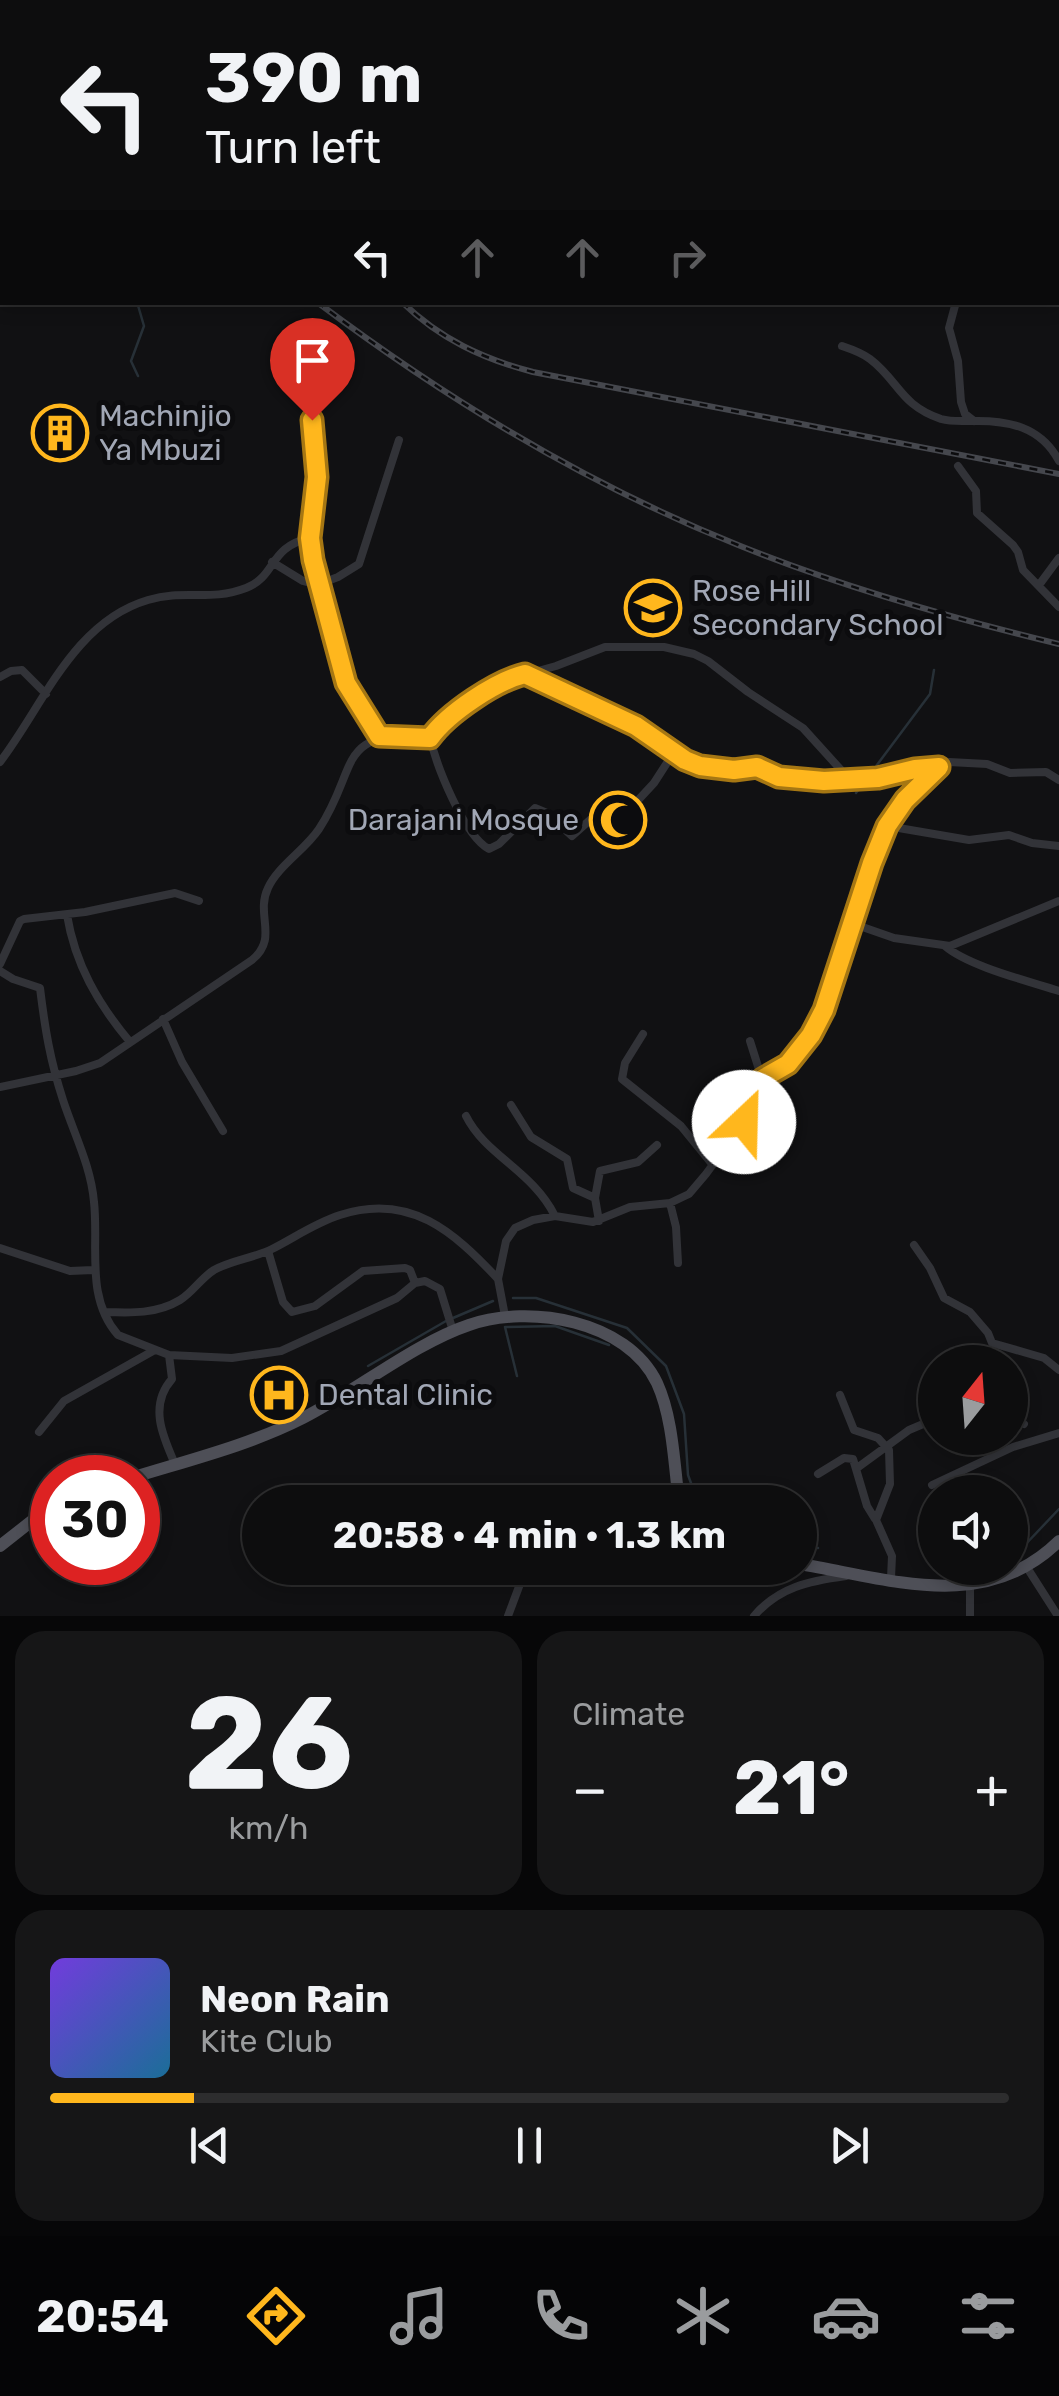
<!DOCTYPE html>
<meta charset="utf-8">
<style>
body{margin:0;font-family:Rubik,sans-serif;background:#161617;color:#f1f3f6;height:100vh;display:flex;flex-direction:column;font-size:38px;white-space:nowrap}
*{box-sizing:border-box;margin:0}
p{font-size:32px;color:#9a9c9e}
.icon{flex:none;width:55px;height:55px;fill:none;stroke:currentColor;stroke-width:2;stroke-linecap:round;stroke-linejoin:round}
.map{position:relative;height:1616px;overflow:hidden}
.drawer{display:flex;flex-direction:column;gap:15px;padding:15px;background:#070708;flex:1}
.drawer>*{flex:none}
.guide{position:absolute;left:0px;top:0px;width:1060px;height:305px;box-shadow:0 5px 15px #0003,0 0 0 2px #2d2d2e;background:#0d0d0e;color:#f1f3f6;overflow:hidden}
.needle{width:65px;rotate:17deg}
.controls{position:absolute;left:918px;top:1345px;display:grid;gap:20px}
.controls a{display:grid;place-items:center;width:110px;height:110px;border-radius:50%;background:#0d0d0e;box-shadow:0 5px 15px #0003,0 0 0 2px #2d2d2e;font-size:50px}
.speed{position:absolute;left:30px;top:1455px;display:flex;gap:20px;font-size:50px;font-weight:700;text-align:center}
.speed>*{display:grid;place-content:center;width:130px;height:130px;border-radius:50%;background:#0d0d0e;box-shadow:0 5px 15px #0003,0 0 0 2px #2d2d2e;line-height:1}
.speed .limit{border:15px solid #d22;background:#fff;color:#111}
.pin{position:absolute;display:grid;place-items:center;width:85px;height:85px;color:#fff;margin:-102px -42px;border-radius:50% 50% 50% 0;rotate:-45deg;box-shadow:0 0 10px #0007}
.pin .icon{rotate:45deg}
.me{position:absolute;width:110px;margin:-55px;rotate:24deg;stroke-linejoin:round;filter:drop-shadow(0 0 8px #0008)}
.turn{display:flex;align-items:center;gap:35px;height:210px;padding:0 40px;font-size:45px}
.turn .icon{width:130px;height:130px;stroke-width:2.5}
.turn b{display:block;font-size:70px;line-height:85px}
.lanes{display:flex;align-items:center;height:95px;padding:0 40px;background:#0003;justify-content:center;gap:50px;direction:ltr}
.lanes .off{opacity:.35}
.big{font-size:75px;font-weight:700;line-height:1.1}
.drawer .tile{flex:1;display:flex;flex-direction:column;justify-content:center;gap:15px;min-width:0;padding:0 35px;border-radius:30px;background:#161617}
.drawer .dial{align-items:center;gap:0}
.dial b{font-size:130px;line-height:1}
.song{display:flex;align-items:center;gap:30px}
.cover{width:120px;height:120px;border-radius:15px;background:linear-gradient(135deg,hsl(260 70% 55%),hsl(200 70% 35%))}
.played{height:10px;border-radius:5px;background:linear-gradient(90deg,#ffb71d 15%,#2d2d2e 15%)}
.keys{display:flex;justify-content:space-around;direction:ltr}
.heat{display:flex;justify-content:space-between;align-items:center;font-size:55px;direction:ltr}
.drawer .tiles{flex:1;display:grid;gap:15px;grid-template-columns:1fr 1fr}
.tile:last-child{grid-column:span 2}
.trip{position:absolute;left:242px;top:1485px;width:575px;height:100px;border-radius:50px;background:#0d0d0e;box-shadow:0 5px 15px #0003,0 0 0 2px #2d2d2e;font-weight:700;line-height:100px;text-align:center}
.dock{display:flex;height:160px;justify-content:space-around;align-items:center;background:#050506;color:#9a9c9e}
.dock .icon{width:70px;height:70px}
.dock .selected{color:#ffb71d}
.dock b{font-size:45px;color:#f1f3f6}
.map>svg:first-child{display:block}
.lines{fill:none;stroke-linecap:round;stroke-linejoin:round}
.stream{stroke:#273037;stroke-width:2.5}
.minor{stroke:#323338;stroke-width:8}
.primary{stroke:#4e4f57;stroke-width:12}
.rail-casing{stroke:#45474d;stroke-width:6}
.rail{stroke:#0c0c0e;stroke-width:2.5;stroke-dasharray:8;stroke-linecap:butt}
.route-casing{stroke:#a67713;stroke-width:25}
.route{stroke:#ffb71d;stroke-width:18}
.labels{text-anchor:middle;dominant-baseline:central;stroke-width:10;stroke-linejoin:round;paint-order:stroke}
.poi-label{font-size:30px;fill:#a1a7b5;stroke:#0c0c0e;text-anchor:start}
</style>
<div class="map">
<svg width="1059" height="1616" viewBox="0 0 1059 1616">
<rect width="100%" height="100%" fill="#111113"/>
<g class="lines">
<path class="stream" d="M 137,302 L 144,326 L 131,361 L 138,376
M 856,793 L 930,694 L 934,670
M 513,1298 L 536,1298 L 627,1328 L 666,1366 L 684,1414 L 688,1475 L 698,1502
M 453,1318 L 493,1301
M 368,1366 L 446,1321
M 517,1376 L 505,1327 L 555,1326 L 609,1345
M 800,1546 L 818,1548
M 1023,1547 L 1059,1509"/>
<path class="minor" d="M 27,0 L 28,2
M 108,0 L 109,2
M 186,0 L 193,2
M 274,0 L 274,2
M 614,0 L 619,2
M 799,2 L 804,0
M 1058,18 L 1059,16
M 1058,123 L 1059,124
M 1058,188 L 1059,185
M 956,302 L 949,328 L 958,361 L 961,402 L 965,414 L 974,421
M 842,346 C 851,349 862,353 870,359 C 899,381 900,405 941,419 C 952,422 961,421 972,421 C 1009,420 1041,427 1059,461
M 297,354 L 307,375 L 307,408 L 312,420 L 315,448 L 317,477 L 310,538 L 313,560 L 346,683 L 379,736
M 958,466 L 976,491 L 977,513 L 1013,545 L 1018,552 L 1023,570 L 1059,607
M 272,562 L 303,581 L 317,585 L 338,577 L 359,564 L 399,440
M 1039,585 L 1059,558
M 525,674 L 635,726 L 685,760 L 700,766 L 734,770 L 757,767 L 779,777 L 824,781 L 878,778 L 915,769 L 938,767
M 0,677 L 11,671 L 22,670 L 46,694
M 674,752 L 654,783 L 628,811 L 600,811 L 572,836 L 547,813 L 535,808 L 499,844 L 489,849 C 464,836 436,765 430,737 L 441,725 L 489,689 L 509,679 L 556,666 L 605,647 L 664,647 L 694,654 L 708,661 L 748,692 L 803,728 L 851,781
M 0,762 C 43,706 73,622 148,600 C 185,589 209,602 246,588 C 277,576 268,547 310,538
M 887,826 L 969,840 L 1009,835 L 1032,843 L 1059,846
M 67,915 C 75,964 98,1004 130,1042
M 851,923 L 894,938 L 950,946 L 1059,901
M 945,946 C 968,966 1028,981 1059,991
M 0,964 L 20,921 L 24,919 L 85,912 L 175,893 L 199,901
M 0,971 L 13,979 L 40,988 C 45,1029 50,1060 63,1100 C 74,1134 91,1166 94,1202 C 99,1246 85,1298 118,1335 L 169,1355 L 172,1379 C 149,1405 162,1435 175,1464
M 163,1019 L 182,1062 L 223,1131
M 643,1034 L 625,1063 L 622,1079 L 681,1126 L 712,1164
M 750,1041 L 762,1079
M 0,1087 L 76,1071 L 100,1063 L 252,960 C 279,938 255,915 268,888 C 278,866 305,850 319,829 C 360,767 334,729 430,737
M 511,1105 L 531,1137 L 567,1159 L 573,1188 L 595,1198
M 466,1116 C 486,1156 532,1170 555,1216
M 670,1203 L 676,1227 L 678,1263
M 599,1221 L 595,1198 L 600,1171 L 638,1162 L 657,1145
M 914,1245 L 930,1268 L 944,1298 L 970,1312 L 988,1333 L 992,1343 L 1044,1358 L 1059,1370
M 0,1248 L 70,1271 L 93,1270
M 268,1251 L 283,1302 L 292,1312 L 315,1306 L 363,1271 L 405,1268 L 410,1270 L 415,1283
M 106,1312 C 131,1313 157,1314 180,1300 C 193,1292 201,1278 214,1270 C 232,1260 254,1258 272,1249 C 294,1238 315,1223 340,1215 C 410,1192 454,1232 498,1279
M 505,1316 L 498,1279 L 506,1241 L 515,1228 L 533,1220 L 555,1216 L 593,1222 L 630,1207 L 670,1203 L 689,1194 L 706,1174 L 744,1122 L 762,1079 L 789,1064 L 820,1019 L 882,836 C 895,809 920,774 949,762 L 987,764 L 1010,773 L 1046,772 L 1059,780
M 169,1355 L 232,1358 L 281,1351 L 397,1298 L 415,1283 L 425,1281 L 440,1289 L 453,1331
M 840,1395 L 854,1430 L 878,1438 L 889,1450 L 890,1484 L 876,1520 L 892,1556 L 891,1578
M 1010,1417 L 1024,1424
M 39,1432 L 64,1401 L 153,1351
M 857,1468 L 909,1430 L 935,1419
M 818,1474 L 844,1458 L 853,1459 L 867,1506 L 875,1519
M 932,1485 L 1013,1447 L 1059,1433
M 1026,1566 L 1058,1616
M 508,1616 L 526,1568
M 754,1616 C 779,1587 809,1581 846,1576
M 970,1616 L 970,1586"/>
<path class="primary" d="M 131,1478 C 189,1460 250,1445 303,1418 C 356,1391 415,1343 469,1325 C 529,1304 627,1320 657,1383 C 673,1418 674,1464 679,1502
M 0,1546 L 52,1505
M 800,1564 C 891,1579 985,1614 1059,1541"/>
<g class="rail-casing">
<path id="rail" d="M 256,0 L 257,2
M 0,25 L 2,28
M 317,302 C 446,399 588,485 738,545 C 842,587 951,618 1059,644
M 402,302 C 440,339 483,359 533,372 L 1059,474"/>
</g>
<use href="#rail" class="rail"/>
</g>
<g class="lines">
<g class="route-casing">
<path id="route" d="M 312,420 L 317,477 L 310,538 L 313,560 L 346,683 L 379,736 L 430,738 C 448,713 496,681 525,674 L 636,726 L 685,760 L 700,766 L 734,770 L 757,767 L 779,777 L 824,781 L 878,778 L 915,769 L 939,767 L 905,800 L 887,826 L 872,863 L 824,1010 L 811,1035 L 788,1064 L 762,1079 L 744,1122"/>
</g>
<use href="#route" class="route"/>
</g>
<defs>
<g id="building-ring" transform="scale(2.875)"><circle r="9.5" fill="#0c0c0e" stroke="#ffb71d" stroke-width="1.5"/><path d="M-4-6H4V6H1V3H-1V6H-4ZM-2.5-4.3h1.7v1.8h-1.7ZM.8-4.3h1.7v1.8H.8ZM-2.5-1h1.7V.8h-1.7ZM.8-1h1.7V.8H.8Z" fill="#ffb71d"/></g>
<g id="school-ring" transform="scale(2.875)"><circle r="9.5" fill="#0c0c0e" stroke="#ffb71d" stroke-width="1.5"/><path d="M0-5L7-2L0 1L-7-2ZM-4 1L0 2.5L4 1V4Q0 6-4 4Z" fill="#ffb71d"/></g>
<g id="mosque-ring" transform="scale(2.875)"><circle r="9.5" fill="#0c0c0e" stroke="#ffb71d" stroke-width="1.5"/><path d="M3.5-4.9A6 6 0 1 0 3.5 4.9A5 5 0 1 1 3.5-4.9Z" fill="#ffb71d"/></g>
<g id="hospital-ring" transform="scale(2.875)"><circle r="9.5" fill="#0c0c0e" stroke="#ffb71d" stroke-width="1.5"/><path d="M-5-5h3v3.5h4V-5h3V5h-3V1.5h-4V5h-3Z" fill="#ffb71d"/></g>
</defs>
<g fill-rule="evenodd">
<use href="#building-ring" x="60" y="433"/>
<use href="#school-ring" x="653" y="608"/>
<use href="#mosque-ring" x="618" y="820"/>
<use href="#hospital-ring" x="279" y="1395"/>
</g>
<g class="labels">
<g class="poi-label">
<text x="99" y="416">Machinjio<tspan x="99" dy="34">Ya Mbuzi</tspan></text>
<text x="692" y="591">Rose Hill<tspan x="692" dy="34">Secondary School</tspan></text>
<text x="579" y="820" text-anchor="end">Darajani Mosque</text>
<text x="318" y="1395">Dental Clinic</text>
</g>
</g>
</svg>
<div class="controls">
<a><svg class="needle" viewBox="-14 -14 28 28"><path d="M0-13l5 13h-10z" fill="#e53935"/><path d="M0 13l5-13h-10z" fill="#9a9c9e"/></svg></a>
<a><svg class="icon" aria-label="sound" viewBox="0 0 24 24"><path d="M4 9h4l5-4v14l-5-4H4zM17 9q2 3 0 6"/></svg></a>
</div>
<div class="speed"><div class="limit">30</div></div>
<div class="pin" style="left:312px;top:420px;background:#d93025"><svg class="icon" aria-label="arrive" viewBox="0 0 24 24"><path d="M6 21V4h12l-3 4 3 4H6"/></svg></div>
<svg class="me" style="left:744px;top:1122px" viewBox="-20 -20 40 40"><circle r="19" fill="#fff"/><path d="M0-13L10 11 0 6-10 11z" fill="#ffb71d"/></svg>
<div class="trip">20:58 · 4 min · 1.3 km</div>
<div class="guide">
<div class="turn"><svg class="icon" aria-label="left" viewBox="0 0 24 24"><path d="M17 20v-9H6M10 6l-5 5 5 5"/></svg><div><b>390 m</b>Turn left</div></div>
<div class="lanes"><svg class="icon" aria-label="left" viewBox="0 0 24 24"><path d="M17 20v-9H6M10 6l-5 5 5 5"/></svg><svg class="icon off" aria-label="ahead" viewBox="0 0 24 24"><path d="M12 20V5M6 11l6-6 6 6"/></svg><svg class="icon off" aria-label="ahead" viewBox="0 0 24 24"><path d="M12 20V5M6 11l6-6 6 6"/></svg><svg class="icon off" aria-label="right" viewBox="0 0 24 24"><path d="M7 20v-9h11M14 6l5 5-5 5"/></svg></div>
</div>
</div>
<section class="drawer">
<div class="tiles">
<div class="tile dial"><b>26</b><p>km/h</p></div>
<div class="tile"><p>Climate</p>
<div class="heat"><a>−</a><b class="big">21°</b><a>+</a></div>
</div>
<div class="tile">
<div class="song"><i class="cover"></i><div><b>Neon Rain</b><p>Kite Club</p></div></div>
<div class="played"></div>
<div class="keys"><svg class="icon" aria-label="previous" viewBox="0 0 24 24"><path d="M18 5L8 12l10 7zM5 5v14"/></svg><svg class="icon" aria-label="pause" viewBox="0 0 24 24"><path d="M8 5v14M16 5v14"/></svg><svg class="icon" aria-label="next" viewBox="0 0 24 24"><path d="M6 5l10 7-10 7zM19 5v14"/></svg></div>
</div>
</div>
</section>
<nav class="dock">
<b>20:54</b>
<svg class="icon selected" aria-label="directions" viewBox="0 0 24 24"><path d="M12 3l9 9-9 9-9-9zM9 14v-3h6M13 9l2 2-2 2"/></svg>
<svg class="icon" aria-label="music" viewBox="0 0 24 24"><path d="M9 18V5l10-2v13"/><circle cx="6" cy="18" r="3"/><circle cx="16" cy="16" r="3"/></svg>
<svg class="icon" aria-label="phone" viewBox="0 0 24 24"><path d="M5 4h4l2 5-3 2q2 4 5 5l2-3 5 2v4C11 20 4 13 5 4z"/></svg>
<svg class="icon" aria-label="climate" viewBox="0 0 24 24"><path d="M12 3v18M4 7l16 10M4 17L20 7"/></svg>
<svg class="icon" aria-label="car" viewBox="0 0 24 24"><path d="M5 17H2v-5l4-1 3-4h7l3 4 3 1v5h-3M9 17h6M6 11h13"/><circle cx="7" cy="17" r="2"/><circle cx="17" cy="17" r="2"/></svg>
<svg class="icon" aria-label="filters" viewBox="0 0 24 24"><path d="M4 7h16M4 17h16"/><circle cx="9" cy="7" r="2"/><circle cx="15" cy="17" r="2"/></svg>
</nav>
